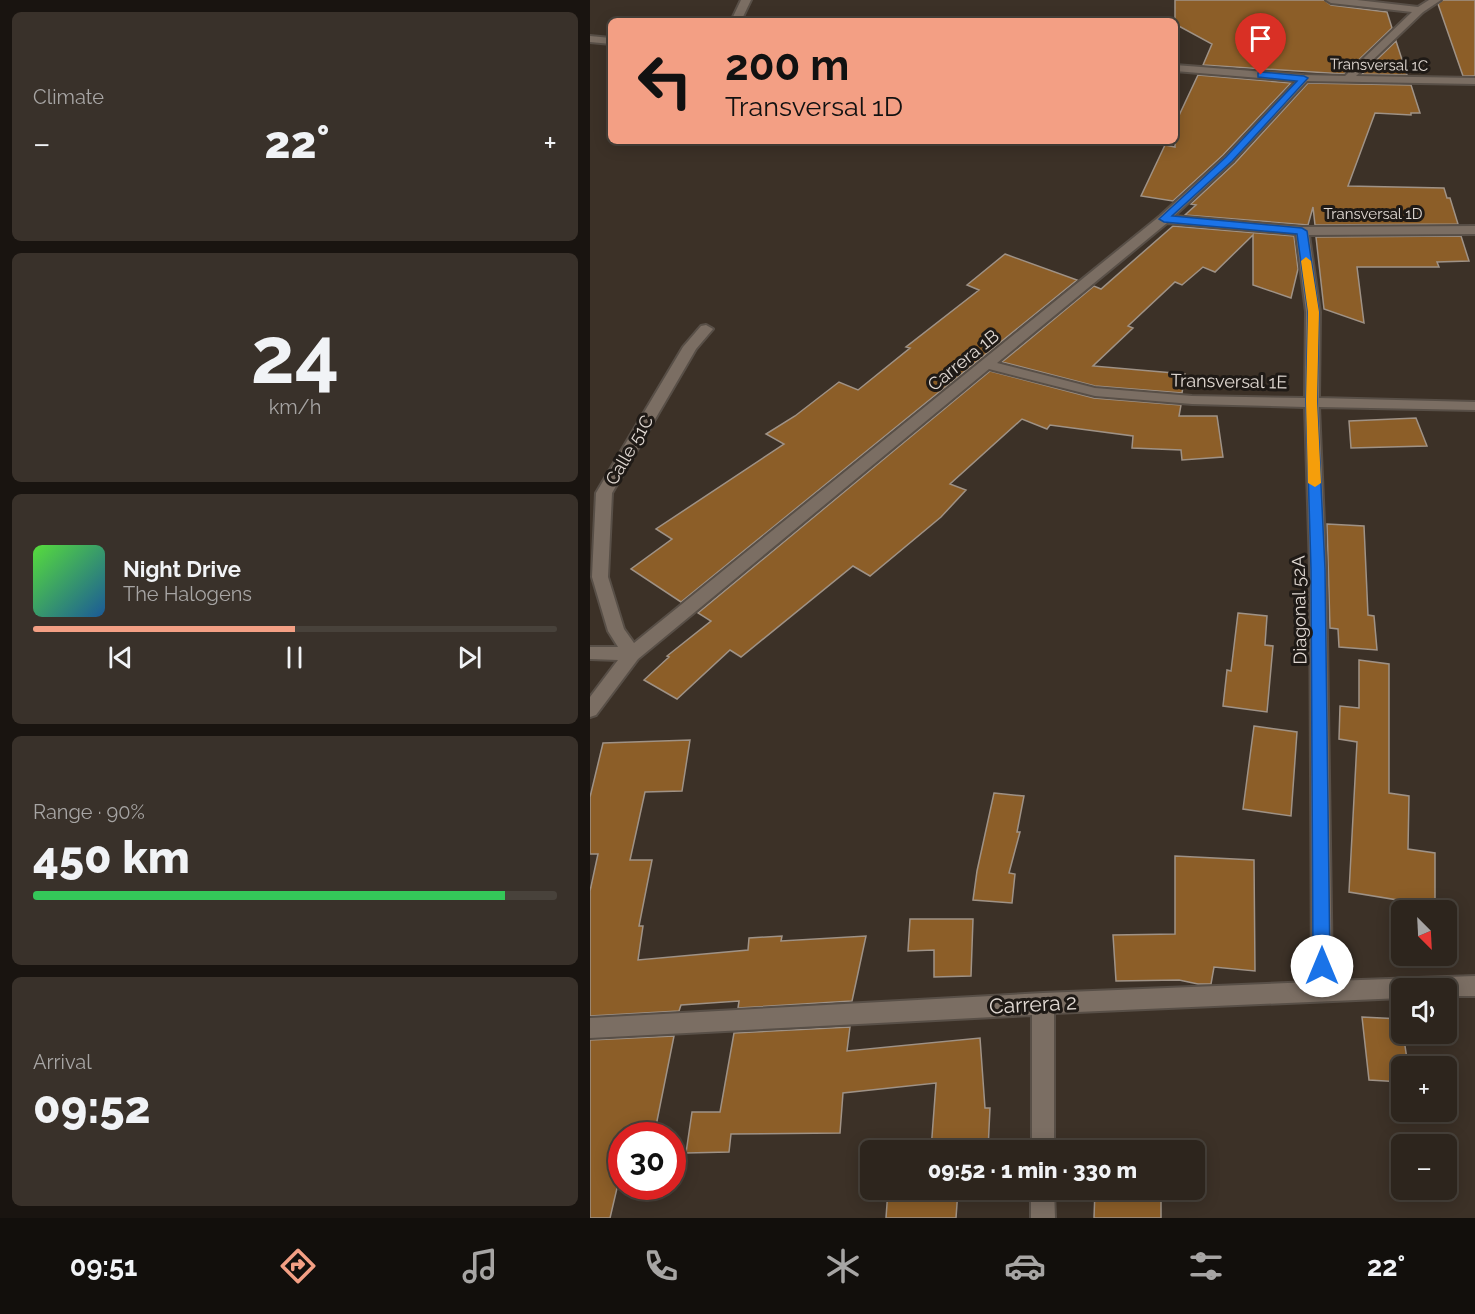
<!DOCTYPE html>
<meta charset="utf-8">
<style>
body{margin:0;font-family:Raleway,sans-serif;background:#39312a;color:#f1f3f6;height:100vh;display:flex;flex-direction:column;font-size:22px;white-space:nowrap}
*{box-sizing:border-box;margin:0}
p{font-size:20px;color:#a7a5a4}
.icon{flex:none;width:33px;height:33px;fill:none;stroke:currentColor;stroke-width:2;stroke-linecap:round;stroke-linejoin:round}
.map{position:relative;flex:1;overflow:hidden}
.sheet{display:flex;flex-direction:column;gap:12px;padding:12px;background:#191410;width:590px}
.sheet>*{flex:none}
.top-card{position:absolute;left:18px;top:18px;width:570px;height:126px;border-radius:9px;box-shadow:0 3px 15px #0003,0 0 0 2px #48423b;background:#f39f84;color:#111;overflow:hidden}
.needle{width:39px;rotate:156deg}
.tools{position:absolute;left:801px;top:900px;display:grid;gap:12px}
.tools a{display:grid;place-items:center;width:66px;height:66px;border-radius:9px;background:#2d251d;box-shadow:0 3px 15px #0003,0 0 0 2px #48423b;font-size:30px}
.speed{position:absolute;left:18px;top:1122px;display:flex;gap:12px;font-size:30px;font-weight:700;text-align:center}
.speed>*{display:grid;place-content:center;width:78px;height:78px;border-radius:50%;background:#2d251d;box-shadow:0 3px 15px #0003,0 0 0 2px #48423b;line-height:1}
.speed .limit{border:9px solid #d22;background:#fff;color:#111}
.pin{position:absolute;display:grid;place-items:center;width:51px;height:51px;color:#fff;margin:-62px -26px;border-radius:50% 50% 50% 0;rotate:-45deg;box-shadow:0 0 6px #0007}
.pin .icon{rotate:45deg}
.me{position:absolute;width:66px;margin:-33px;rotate:0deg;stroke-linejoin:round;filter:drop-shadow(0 0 4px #0008)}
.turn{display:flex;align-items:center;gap:21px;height:126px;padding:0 18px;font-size:27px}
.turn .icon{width:78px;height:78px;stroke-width:2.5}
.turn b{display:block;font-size:42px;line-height:51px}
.big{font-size:45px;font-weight:800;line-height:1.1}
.sheet .widget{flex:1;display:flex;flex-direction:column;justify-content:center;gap:9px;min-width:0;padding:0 21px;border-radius:9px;background:#39312a}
.sheet .dial{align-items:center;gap:0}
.dial b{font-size:78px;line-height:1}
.song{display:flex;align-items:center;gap:18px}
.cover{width:72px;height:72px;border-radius:9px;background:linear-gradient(135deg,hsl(110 70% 55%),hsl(210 70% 35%))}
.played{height:6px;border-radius:3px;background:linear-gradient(90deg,#f39f84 50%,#48423b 50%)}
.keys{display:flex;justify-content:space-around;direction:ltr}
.heat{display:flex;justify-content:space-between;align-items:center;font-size:33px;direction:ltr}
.charge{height:9px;border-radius:4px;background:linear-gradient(90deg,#34c759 90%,#48423b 0)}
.trip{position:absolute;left:270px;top:1140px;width:345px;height:60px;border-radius:9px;background:#2d251d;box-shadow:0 3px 15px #0003,0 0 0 2px #48423b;font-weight:800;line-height:60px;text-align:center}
.dock{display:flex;height:96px;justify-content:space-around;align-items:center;background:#120f0c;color:#a7a5a4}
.dock .icon{width:42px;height:42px}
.dock .active{color:#f39f84}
.dock b{font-size:27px;color:#f1f3f6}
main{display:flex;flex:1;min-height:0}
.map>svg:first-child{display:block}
.building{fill:#8c5e28;stroke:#9f9286;stroke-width:1.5}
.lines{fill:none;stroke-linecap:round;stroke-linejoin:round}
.minor-casing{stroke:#584f47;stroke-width:4}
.minor{fill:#7b6e63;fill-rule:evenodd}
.route{fill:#1a73e8;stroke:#114b97;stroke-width:1.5}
.slow{fill:#f59e0b}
.labels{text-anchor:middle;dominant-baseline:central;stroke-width:6;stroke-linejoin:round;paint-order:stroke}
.far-street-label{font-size:15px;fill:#e1d9d3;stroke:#1f1a16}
.street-label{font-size:18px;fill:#e1d9d3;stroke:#1f1a16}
.near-street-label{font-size:21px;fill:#e1d9d3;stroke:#1f1a16}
</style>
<main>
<section class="sheet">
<div class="widget"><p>Climate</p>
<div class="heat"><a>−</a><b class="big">22°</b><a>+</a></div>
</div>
<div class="widget dial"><b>24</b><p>km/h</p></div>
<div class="widget">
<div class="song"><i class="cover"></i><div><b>Night Drive</b><p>The Halogens</p></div></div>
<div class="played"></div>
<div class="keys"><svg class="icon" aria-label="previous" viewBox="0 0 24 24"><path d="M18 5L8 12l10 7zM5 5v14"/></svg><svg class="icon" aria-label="pause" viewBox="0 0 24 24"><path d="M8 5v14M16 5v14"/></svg><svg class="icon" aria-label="next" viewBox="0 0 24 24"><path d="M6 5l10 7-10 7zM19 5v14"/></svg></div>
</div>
<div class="widget"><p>Range · 90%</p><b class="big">450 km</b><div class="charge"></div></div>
<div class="widget"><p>Arrival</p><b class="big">09:52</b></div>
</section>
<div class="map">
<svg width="886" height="1218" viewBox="0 0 886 1218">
<rect width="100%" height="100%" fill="#3c3127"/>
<path class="building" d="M 585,0 L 734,0 L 741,5 L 797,12 L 802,28 L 754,74 L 613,65 L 622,44 L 585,24 Z
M 853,0 L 885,0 L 885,76 L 873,76 L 848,4 Z
M 806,41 L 817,75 L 772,74 Z
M 608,75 L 701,83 L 633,155 L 583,201 L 551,196 L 575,145 L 585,147 L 585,124 Z
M 718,83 L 821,85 L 830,113 L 821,113 L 821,115 L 785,113 L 758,186 L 854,188 L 857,198 L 860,198 L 868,224 L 725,225 L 723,207 L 718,225 L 595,215 L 606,205 L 601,204 L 645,163 Z
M 583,226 L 704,236 L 708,269 L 701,298 L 663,285 L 663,235 L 625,272 L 613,267 L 592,285 L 585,282 L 538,326 L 543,328 L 503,366 L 595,374 L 592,393 L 505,386 L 412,362 L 504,286 L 511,289 Z
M 871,236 L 879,261 L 847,262 L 849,267 L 767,267 L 774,323 L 734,309 L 726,237 Z
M 415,254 L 487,280 L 91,602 L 41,569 L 82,539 L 66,529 L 194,444 L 176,434 L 205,416 L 249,382 L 268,390 L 320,348 L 316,347 L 389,290 L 377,285 Z
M 400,371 L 504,398 L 591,405 L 589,416 L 627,416 L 633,457 L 592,460 L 591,450 L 542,448 L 543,436 L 460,425 L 457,429 L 432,419 L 360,484 L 376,490 L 351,517 L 280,576 L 263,566 L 151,657 L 140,650 L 87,699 L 54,680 L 79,657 L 77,656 L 121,621 L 108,613 Z
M 826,418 L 837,446 L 761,448 L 759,421 Z
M 737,524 L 774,526 L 778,615 L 784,616 L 787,650 L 749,647 L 748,629 L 740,628 Z
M 648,613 L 677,616 L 675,645 L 683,646 L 677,712 L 633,706 L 637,670 L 641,671 Z
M 769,660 L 799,664 L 799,793 L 819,796 L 818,849 L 845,853 L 845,906 L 759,892 L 767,742 L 749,739 L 750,706 L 769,708 Z
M 664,726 L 707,732 L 701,816 L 653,809 Z
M 100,740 L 92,791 L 55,792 L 40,860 L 62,860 L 49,926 L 53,926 L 48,960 L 158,950 L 159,938 L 192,936 L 191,941 L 276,936 L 262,1001 L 148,1008 L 149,1001 L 91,1005 L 89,1011 L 0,1016 L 0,891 L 8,854 L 0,854 L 0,797 L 13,743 Z
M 404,793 L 434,796 L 427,832 L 430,832 L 419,873 L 425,874 L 422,903 L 383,900 L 387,871 Z
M 585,856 L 664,860 L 665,971 L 624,967 L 621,984 L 608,984 L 589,980 L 526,981 L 523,935 L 585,934 Z
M 320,919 L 383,919 L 381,976 L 344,977 L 344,950 L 318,951 Z
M 772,1017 L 811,1019 L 818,1066 L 812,1066 L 812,1082 L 779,1080 Z
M 260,1027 L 257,1051 L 390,1038 L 395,1108 L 400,1108 L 398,1150 L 341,1150 L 346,1083 L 253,1093 L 250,1133 L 141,1134 L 139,1152 L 96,1153 L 102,1112 L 130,1112 L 144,1033 Z
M 84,1036 L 64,1136 L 32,1136 L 32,1167 L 20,1218 L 0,1218 L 0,1040 Z
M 298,1190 L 368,1190 L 366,1218 L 296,1218 Z
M 505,1190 L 571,1190 L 571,1218 L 504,1218 Z"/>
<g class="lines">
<g class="minor-casing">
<path id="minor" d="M 151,0 L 161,0 L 151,21 L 141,21 Z
M 736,0 L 767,0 L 828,7 L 839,0 L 851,0 L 833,12 L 766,76 L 886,78 L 886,84 L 717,81 L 643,161 L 584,216 L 712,227 L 886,226 L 886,234 L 719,235 L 730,312 L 729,398 L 886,402 L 886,410 L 729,407 L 736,569 L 742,981 L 886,976 L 886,996 L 856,996 L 856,988 L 812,988 L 812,998 L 464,1013 L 464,1150 L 442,1150 L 442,1015 L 0,1038 L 0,1018 L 453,993 L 722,982 L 720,569 L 715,407 L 602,404 L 505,396 L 399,369 L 48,659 L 6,715 L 0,717 L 0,697 L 28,660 L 0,659 L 0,647 L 28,647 L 18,631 L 2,577 L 6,493 L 93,347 L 111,326 L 116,325 L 123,329 L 106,349 L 22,493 L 18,577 L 34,629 L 44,643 L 570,216 L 635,157 L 706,81 L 585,71 L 585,65 L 714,75 L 755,76 L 822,12 L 741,3 ZM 577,223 L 706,234 L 716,312 L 715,398 L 602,396 L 505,388 L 407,363 Z
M 0,36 L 21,38 L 21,44 L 0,42 Z
M 441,1190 L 464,1190 L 465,1218 L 441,1218 Z"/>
</g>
<use href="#minor" class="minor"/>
</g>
<path class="route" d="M 671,72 L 714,76 L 718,78 L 642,161 L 582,216 L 712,228 L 717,231 L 729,312 L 727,401 L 735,569 L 740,966 L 738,971 L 732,974 L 726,971 L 723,966 L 721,569 L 716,401 L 718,312 L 707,234 L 574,222 L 569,219 L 636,157 L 707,81 L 668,77 L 668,73 Z"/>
<path class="slow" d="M 716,257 L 721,261 L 729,312 L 727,401 L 731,483 L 725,487 L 718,483 L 716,401 L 718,312 L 711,261 Z"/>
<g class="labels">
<g class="far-street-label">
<text transform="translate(789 65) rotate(1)">Transversal 1C</text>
<text x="783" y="214">Transversal 1D</text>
</g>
<g class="street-label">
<text transform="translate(373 360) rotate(-39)">Carrera 1B</text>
<text transform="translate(639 381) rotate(1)">Transversal 1E</text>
<text transform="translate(39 450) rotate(-60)">Calle 51C</text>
<text transform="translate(709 610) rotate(-91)">Diagonal 52A</text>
</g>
<g class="near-street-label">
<text transform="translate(443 1004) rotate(-3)">Carrera 2</text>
</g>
</g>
</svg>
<div class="tools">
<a><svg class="needle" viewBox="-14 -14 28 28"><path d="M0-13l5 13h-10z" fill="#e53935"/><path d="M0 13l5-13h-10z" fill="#a7a5a4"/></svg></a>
<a><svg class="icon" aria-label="sound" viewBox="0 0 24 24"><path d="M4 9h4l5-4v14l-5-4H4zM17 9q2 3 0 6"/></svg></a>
<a>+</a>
<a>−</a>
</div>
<div class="speed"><div class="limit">30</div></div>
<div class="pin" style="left:671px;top:75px;background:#d93025"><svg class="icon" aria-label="arrive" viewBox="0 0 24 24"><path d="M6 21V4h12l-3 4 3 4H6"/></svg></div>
<svg class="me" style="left:732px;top:966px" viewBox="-20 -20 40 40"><circle r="19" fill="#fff"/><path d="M0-13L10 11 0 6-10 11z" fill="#1a73e8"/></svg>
<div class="trip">09:52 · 1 min · 330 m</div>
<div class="top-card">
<div class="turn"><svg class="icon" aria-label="left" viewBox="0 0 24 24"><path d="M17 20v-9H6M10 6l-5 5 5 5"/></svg><div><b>200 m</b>Transversal 1D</div></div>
</div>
</div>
</main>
<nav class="dock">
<b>09:51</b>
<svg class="icon active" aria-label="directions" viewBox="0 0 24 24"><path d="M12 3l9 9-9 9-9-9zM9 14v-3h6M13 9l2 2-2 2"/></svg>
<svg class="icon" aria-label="music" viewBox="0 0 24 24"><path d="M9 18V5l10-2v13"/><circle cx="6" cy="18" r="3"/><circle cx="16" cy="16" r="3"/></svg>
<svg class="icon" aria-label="phone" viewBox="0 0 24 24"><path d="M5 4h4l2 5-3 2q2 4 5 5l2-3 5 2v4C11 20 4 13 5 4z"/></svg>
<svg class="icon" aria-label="climate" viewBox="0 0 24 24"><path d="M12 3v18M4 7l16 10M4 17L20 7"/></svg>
<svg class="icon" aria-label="car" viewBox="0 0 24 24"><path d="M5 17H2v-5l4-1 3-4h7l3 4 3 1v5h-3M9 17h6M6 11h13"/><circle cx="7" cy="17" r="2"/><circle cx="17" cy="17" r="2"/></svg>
<svg class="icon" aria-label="filters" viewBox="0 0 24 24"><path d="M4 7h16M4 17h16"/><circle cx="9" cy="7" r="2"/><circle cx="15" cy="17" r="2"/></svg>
<b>22°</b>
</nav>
